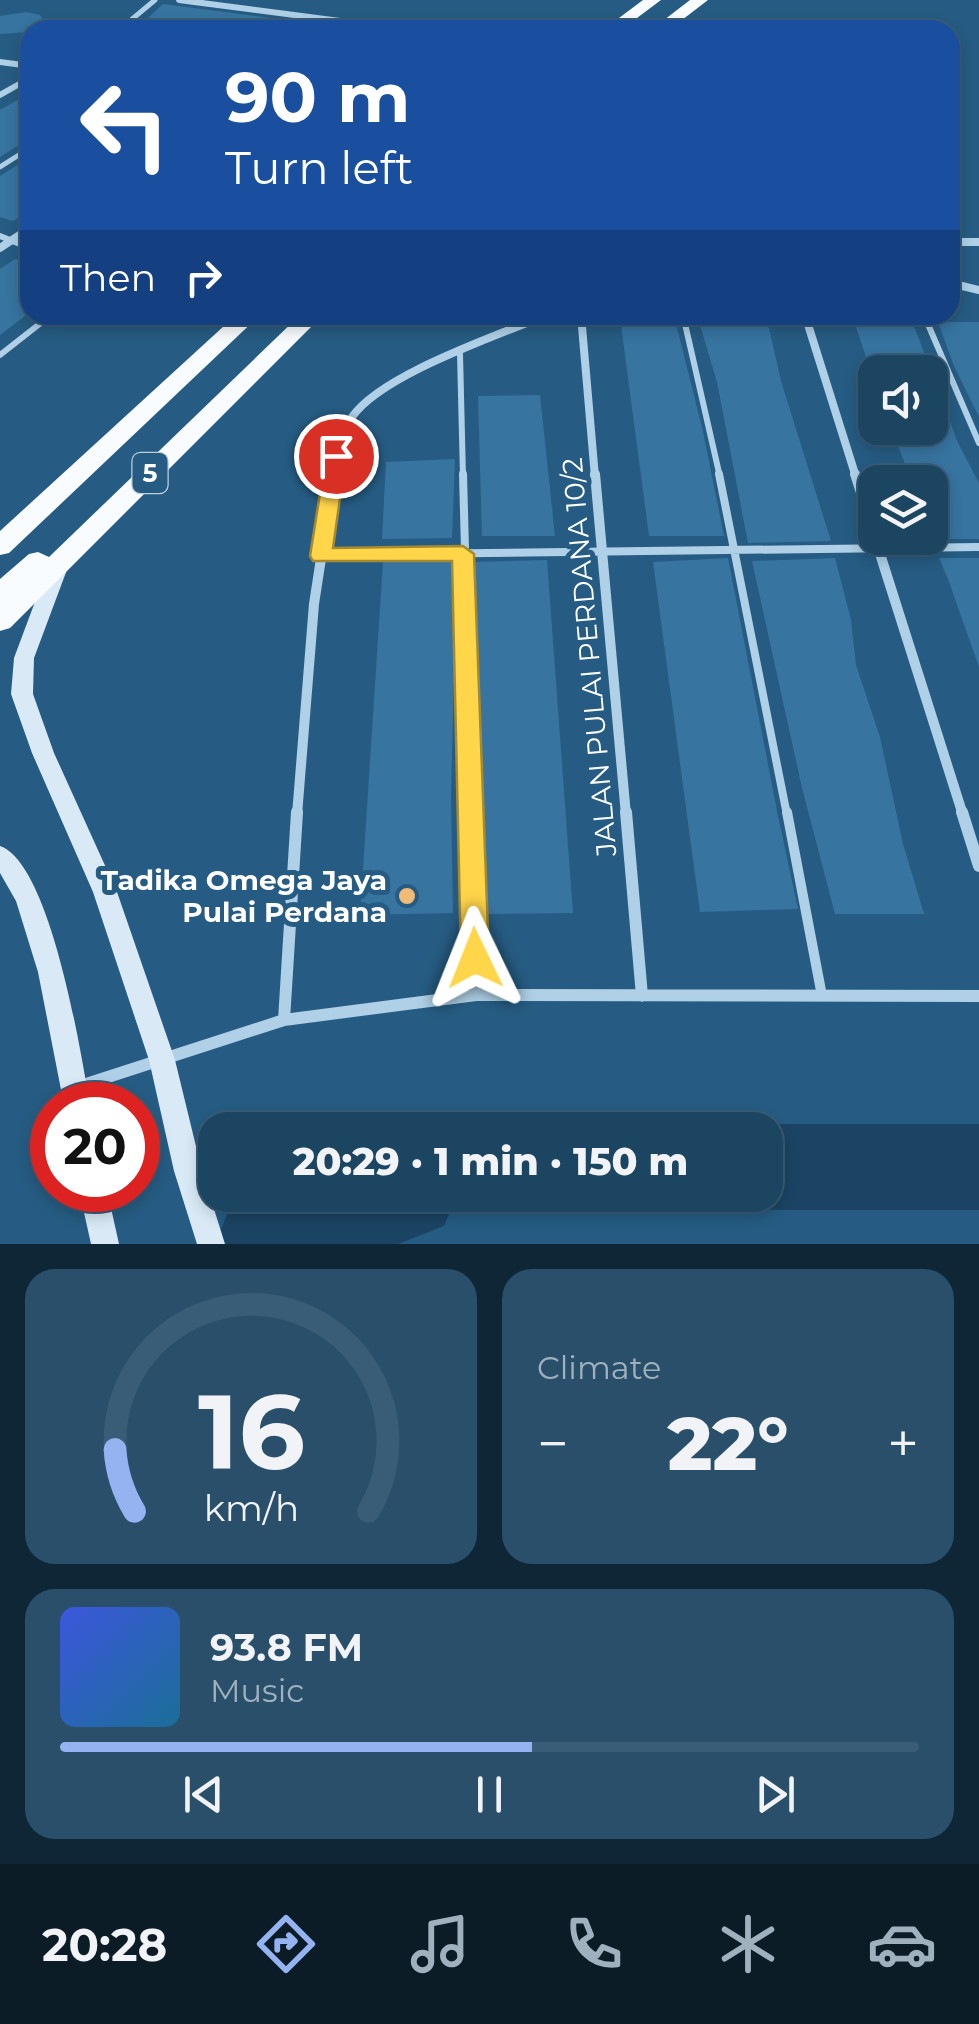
<!DOCTYPE html>
<meta charset="utf-8">
<style>
body{margin:0;font-family:Montserrat,sans-serif;background:#294f6b;color:#f1f3f6;height:100vh;display:flex;flex-direction:column;font-size:38px;white-space:nowrap}
*{box-sizing:border-box;margin:0}
p{font-size:32px;color:#a0b1be}
.icon{flex:none;width:55px;height:55px;fill:none;stroke:currentColor;stroke-width:2;stroke-linecap:round;stroke-linejoin:round}
.map{position:relative;height:1244px;overflow:hidden}
.drawer{display:flex;flex-direction:column;gap:25px;padding:25px;background:#0f2636;flex:1}
.drawer>*{flex:none}
.banner{position:absolute;left:20px;top:20px;width:940px;height:305px;border-radius:30px;box-shadow:0 5px 15px #0003,0 0 0 2px #3a5d77;background:#1a4fa0;color:#fff;overflow:hidden}
.tools{position:absolute;left:858px;top:355px;display:grid;gap:20px}
.tools a{display:grid;place-items:center;width:90px;height:90px;border-radius:20px;background:#1c4562;box-shadow:0 5px 15px #0003,0 0 0 2px #3a5d77;font-size:50px}
.speed{position:absolute;left:30px;top:1082px;display:flex;gap:20px;font-size:50px;font-weight:700;text-align:center}
.speed>*{display:grid;place-content:center;width:130px;height:130px;border-radius:50%;background:#1c4562;box-shadow:0 5px 15px #0003,0 0 0 2px #3a5d77;line-height:1}
.speed .limit{border:15px solid #d22;background:#fff;color:#111}
.pin{position:absolute;display:grid;place-items:center;width:85px;height:85px;color:#fff;margin:-42px;border:5px solid #fff;border-radius:50%;box-shadow:0 2px 10px #0007}
.me{position:absolute;width:110px;margin:-55px;rotate:358deg;stroke-linejoin:round;filter:drop-shadow(0 0 8px #0008)}
.turn{display:flex;align-items:center;gap:35px;height:210px;padding:0 40px;font-size:45px}
.turn .icon{width:130px;height:130px;stroke-width:2.5}
.turn b{display:block;font-size:70px;line-height:85px}
.then{display:flex;align-items:center;height:95px;padding:0 40px;background:#0003;gap:20px;font-size:38px}
.big{font-size:75px;font-weight:800;line-height:1.1}
.drawer .tile{flex:1;display:flex;flex-direction:column;justify-content:center;gap:15px;min-width:0;padding:0 35px;border-radius:30px;background:#294f6b}
.drawer .dial{align-items:center;gap:0}
.dial svg{height:260px;overflow:visible;fill:none;stroke:#3a5d77;stroke-width:7;stroke-linecap:round;text-anchor:middle}
.dial text{fill:#f1f3f6;stroke:none}
.song{display:flex;align-items:center;gap:30px}
.cover{width:120px;height:120px;border-radius:15px;background:linear-gradient(135deg,hsl(230 70% 55%),hsl(200 70% 35%))}
.played{height:10px;border-radius:5px;background:linear-gradient(90deg,#95b2f1 55%,#3a5d77 55%)}
.keys{display:flex;justify-content:space-around;direction:ltr}
.heat{display:flex;justify-content:space-between;align-items:center;font-size:55px;direction:ltr}
.drawer .tiles{flex:1;display:grid;gap:25px;grid-template-columns:1fr 1fr}
.tile:last-child{grid-column:span 2}
.trip{position:absolute;left:198px;top:1112px;width:585px;height:100px;border-radius:30px;background:#1c4562;box-shadow:0 5px 15px #0003,0 0 0 2px #3a5d77;font-weight:800;line-height:100px;text-align:center}
.tabs{display:flex;height:160px;justify-content:space-around;align-items:center;background:#0b1c27;color:#a0b1be}
.tabs .icon{width:70px;height:70px}
.tabs .selected{color:#95b2f1}
.tabs b{font-size:45px;color:#f1f3f6}
.map>svg:first-child{display:block}
.lines{fill:none;stroke-linecap:round;stroke-linejoin:round}
.river{fill:#1b4464;fill-rule:evenodd}
.building{fill:#3774a0}
.service-far3{stroke:#afd0e7;stroke-width:5}
.service-far2{stroke:#afd0e7;stroke-width:6}
.service-far1{stroke:#afd0e7;stroke-width:8}
.service{stroke:#afd0e7;stroke-width:10}
.minor-far3{stroke:#afd0e7;stroke-width:6}
.minor-far2{stroke:#afd0e7;stroke-width:8}
.minor-far1{stroke:#afd0e7;stroke-width:10}
.minor{stroke:#afd0e7;stroke-width:12}
.tertiary{fill:#afd0e7;fill-rule:evenodd}
.secondary{fill:#d9eaf6;fill-rule:evenodd}
.trunk{fill:#f8fcfe;fill-rule:evenodd}
.route{fill:#ffd54a;stroke:#a68a30;stroke-width:2.5}
.poi-dot{fill:#f0bb74;stroke:#265c83;stroke-width:4}
.labels{text-anchor:middle;dominant-baseline:central;stroke-width:10;stroke-linejoin:round;paint-order:stroke}
.shield{fill:#265c83;stroke:#beceda;stroke-width:2.5}
.shield-label{font-size:25px;font-weight:bold;fill:#fff}
.street-label{font-size:28px;fill:#fff;stroke:#265c83}
.poi-label{font-size:28px;font-weight:bold;fill:#fff;stroke:#265c83;text-anchor:end}
</style>
<div class="map">
<svg width="979" height="1244" viewBox="0 0 979 1244">
<rect width="100%" height="100%" fill="#265c83"/>
<g class="lines">
<path class="river" d="M 765,1124 L 979,1124 L 979,1210 L 765,1210 L 733,1195 L 765,1195 L 765,1130 L 749,1130 Z
M 272,1195 L 457,1195 L 444,1226 L 398,1244 L 215,1244 L 228,1212 Z"/>
</g>
<path class="building" d="M 163,4 L 349,28 L 348,30 L 138,27 Z
M 26,12 L 40,15 L 45,23 L 30,32 L 0,34 L 0,16 Z
M 30,93 L 30,138 L 0,157 L 0,110 Z
M 30,157 L 30,210 L 13,221 L 0,217 L 0,176 Z
M 15,259 L 30,264 L 30,312 L 0,335 L 0,269 Z
M 697,315 L 766,315 L 781,381 L 831,541 L 748,543 L 717,382 Z
M 938,322 L 979,322 L 979,417 L 954,366 Z
M 676,324 L 702,427 L 724,536 L 649,536 L 621,325 Z
M 914,326 L 958,443 L 979,483 L 979,539 L 933,539 L 930,482 L 912,482 L 891,428 L 930,428 L 930,372 L 875,372 L 874,381 L 856,327 Z
M 540,395 L 555,536 L 482,536 L 478,396 Z
M 455,459 L 452,538 L 382,539 L 386,462 Z
M 728,558 L 778,816 L 798,909 L 700,912 L 653,562 Z
M 835,558 L 851,620 L 856,665 L 880,737 L 903,844 L 924,914 L 835,914 L 802,788 L 752,561 Z
M 939,558 L 979,558 L 979,667 L 948,579 Z
M 547,560 L 573,913 L 486,914 L 470,562 Z
M 457,561 L 451,795 L 453,913 L 360,915 L 383,562 Z"/>
<g class="lines">
<path class="service-far3" d="M 119,30 L 155,0
M 0,167 L 30,148"/>
<path class="service-far2" d="M 0,236 L 30,248
M 683,315 L 720,477
M 924,315 L 979,443
M 460,354 L 463,477
M 0,355 L 51,315"/>
<path class="service-far1" d="M 463,474 L 472,815
M 719,474 L 787,815
M 321,555 L 979,547"/>
<path class="service" d="M 471,812 L 476,994
M 787,812 L 822,996"/>
<path class="minor-far3" d="M 179,0 L 409,30
M 0,62 L 30,66
M 0,95 L 30,78"/>
<path class="minor-far2" d="M 0,248 L 30,228
M 950,283 L 979,290
M 581,315 L 595,477
M 805,315 L 856,477
M 333,477 C 337,458 341,433 352,417 C 382,374 497,336 546,315"/>
<path class="minor-far1" d="M 595,474 L 626,815
M 855,474 L 875,536
M 875,538 L 963,815
M 297,815 L 314,604 L 334,474"/>
<path class="minor" d="M 626,812 L 642,996
M 962,812 L 979,866
M 284,1020 L 297,812
M 77,1087 L 284,1020 L 476,995 L 979,996"/>
<path class="tertiary" d="M 950,238 L 979,238 L 979,246 L 950,246 Z"/>
<path class="secondary" d="M 58,560 L 68,567 L 34,658 L 33,694 L 54,753 L 117,892 L 175,1060 L 202,1171 L 225,1244 L 197,1244 L 174,1171 L 149,1060 L 93,892 L 32,753 L 11,694 L 14,658 L 48,567 Z
M 0,846 C 51,864 81,1053 90,1105 L 64,1105 L 38,972 L 16,901 L 0,873 Z
M 79,1190 L 107,1190 L 119,1244 L 91,1244 Z"/>
<path class="trunk" d="M 643,0 L 661,0 L 621,30 L 603,30 Z
M 690,0 L 708,0 L 669,30 L 651,30 Z
M 236,315 L 260,315 L 9,553 L 0,555 L 0,531 Z
M 300,315 L 323,315 L 10,628 L 0,631 L 0,579 L 29,554 L 38,552 L 49,557 Z"/>
</g>
<path class="route" d="M 336,450 L 346,456 L 333,548 L 463,546 L 474,554 L 489,958 L 485,968 L 475,971 L 465,968 L 461,958 L 452,561 L 313,561 L 310,556 L 326,456 Z"/>
<circle class="poi-dot" cx="407" cy="896" r="10"/>
<g class="labels">
<rect class="shield" x="132.5" y="453" width="35" height="40" rx="8"/>
<g class="shield-label">
<text x="150" y="473">5</text>
</g>
<g class="street-label">
<text transform="translate(589 657) rotate(-95)">JALAN PULAI PERDANA 10/2</text>
</g>
<g class="poi-label">
<text x="387" y="880">Tadika Omega Jaya<tspan x="387" dy="32">Pulai Perdana</tspan></text>
</g>
</g>
</svg>
<div class="tools">
<a><svg class="icon" aria-label="sound" viewBox="0 0 24 24"><path d="M4 9h4l5-4v14l-5-4H4zM17 9q2 3 0 6"/></svg></a>
<a><svg class="icon" aria-label="layers" viewBox="0 0 24 24"><path d="M12 4l9 5-9 5-9-5zM3 14l9 5 9-5"/></svg></a>
</div>
<div class="speed"><div class="limit">20</div></div>
<div class="pin" style="left:336px;top:456px;background:#d93025"><svg class="icon" aria-label="arrive" viewBox="0 0 24 24"><path d="M6 21V4h12l-3 4 3 4H6"/></svg></div>
<svg class="me" style="left:475px;top:958px" viewBox="-20 -20 40 40"><path d="M0-17L14 15 0 8-14 15z" fill="#ffd54a" stroke="#fff" stroke-width="4"/></svg>
<div class="trip">20:29 · 1 min · 150 m</div>
<div class="banner">
<div class="turn"><svg class="icon" aria-label="left" viewBox="0 0 24 24"><path d="M17 20v-9H6M10 6l-5 5 5 5"/></svg><div><b>90 m</b>Turn left</div></div>
<div class="then">Then<svg class="icon" aria-label="right" viewBox="0 0 24 24"><path d="M7 20v-9h11M14 6l5 5-5 5"/></svg></div>
</div>
</div>
<section class="drawer">
<div class="tiles">
<div class="tile dial"><svg viewBox="0 0 100 80">
<path d="M14 69A42 42 0 1 1 86 69"/>
<path d="M14 69A42 42 0 0 1 8 50" stroke="#95b2f1"/>
<text x="50" y="56" font-size="32" font-weight="700">16</text>
<text x="50" y="72" font-size="11">km/h</text>
</svg></div>
<div class="tile"><p>Climate</p>
<div class="heat"><a>−</a><b class="big">22°</b><a>+</a></div>
</div>
<div class="tile">
<div class="song"><i class="cover"></i><div><b>93.8 FM</b><p>Music</p></div></div>
<div class="played"></div>
<div class="keys"><svg class="icon" aria-label="previous" viewBox="0 0 24 24"><path d="M18 5L8 12l10 7zM5 5v14"/></svg><svg class="icon" aria-label="pause" viewBox="0 0 24 24"><path d="M8 5v14M16 5v14"/></svg><svg class="icon" aria-label="next" viewBox="0 0 24 24"><path d="M6 5l10 7-10 7zM19 5v14"/></svg></div>
</div>
</div>
</section>
<nav class="tabs">
<b>20:28</b>
<svg class="icon selected" aria-label="directions" viewBox="0 0 24 24"><path d="M12 3l9 9-9 9-9-9zM9 14v-3h6M13 9l2 2-2 2"/></svg>
<svg class="icon" aria-label="music" viewBox="0 0 24 24"><path d="M9 18V5l10-2v13"/><circle cx="6" cy="18" r="3"/><circle cx="16" cy="16" r="3"/></svg>
<svg class="icon" aria-label="phone" viewBox="0 0 24 24"><path d="M5 4h4l2 5-3 2q2 4 5 5l2-3 5 2v4C11 20 4 13 5 4z"/></svg>
<svg class="icon" aria-label="climate" viewBox="0 0 24 24"><path d="M12 3v18M4 7l16 10M4 17L20 7"/></svg>
<svg class="icon" aria-label="car" viewBox="0 0 24 24"><path d="M5 17H2v-5l4-1 3-4h7l3 4 3 1v5h-3M9 17h6M6 11h13"/><circle cx="7" cy="17" r="2"/><circle cx="17" cy="17" r="2"/></svg>
</nav>
